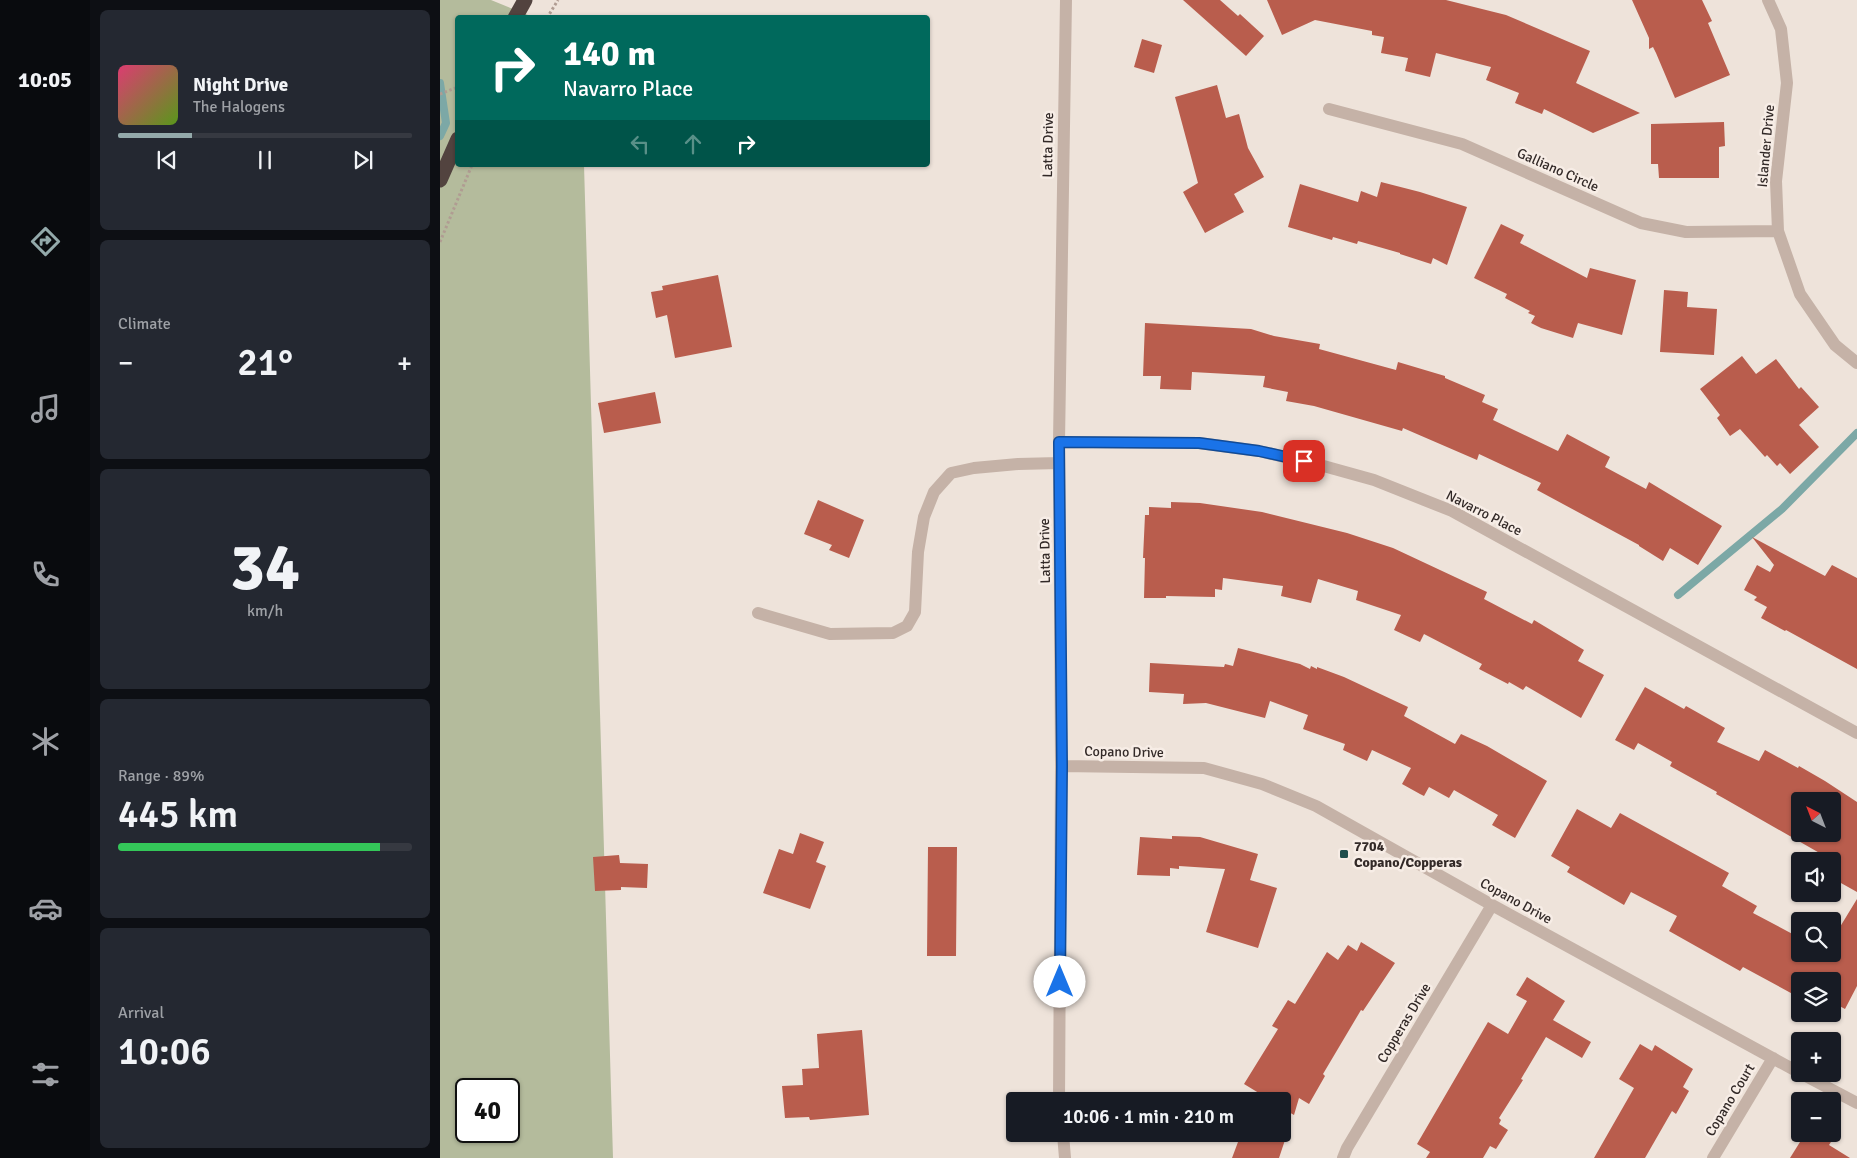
<!DOCTYPE html>
<meta charset="utf-8">
<style>
body{margin:0;font-family:Signika,sans-serif;background:#242831;color:#f1f3f6;height:100vh;display:flex;flex-direction:column;font-size:19px;white-space:nowrap}
*{box-sizing:border-box;margin:0}
p{font-size:16px;color:#9ea1a6}
.icon{flex:none;width:28px;height:28px;fill:none;stroke:currentColor;stroke-width:2;stroke-linecap:round;stroke-linejoin:round}
.map{position:relative;flex:1;overflow:hidden}
.drawer{display:flex;flex-direction:column;gap:10px;padding:10px;background:#0d0f14;width:350px}
.drawer>*{flex:none}
.hud{position:absolute;left:15px;top:15px;width:475px;height:152px;border-radius:5px;box-shadow:0 1px 4px #0004;background:#00695c;color:#fff;overflow:hidden}
.needle{width:32px;rotate:318deg}
.controls{position:absolute;left:1351px;top:792px;display:grid;gap:10px}
.controls a{display:grid;place-items:center;width:50px;height:50px;border-radius:5px;background:#171b24;box-shadow:0 1px 4px #0004;font-size:25px}
.speed{position:absolute;left:15px;top:1078px;display:flex;gap:10px;font-size:25px;font-weight:700;text-align:center}
.speed>*{display:grid;place-content:center;width:65px;height:65px;border-radius:50%;background:#171b24;box-shadow:0 1px 4px #0004;line-height:1}
.speed .limit{border:2px solid #111;border-radius:8px;background:#fff;color:#111}
.pin{position:absolute;display:grid;place-items:center;width:42px;height:42px;color:#fff;margin:-21px;border-radius:10px;box-shadow:0 2px 8px #0006}
.me{position:absolute;width:55px;margin:-28px;rotate:0deg;stroke-linejoin:round;filter:drop-shadow(0 0 4px #0008)}
.turn{display:flex;align-items:center;gap:18px;height:105px;padding:0 25px;font-size:22px}
.turn .icon{width:65px;height:65px;stroke-width:2.5}
.turn b{display:block;font-size:35px;line-height:42px}
.lanes{display:flex;align-items:center;height:48px;padding:0 25px;background:#0003;justify-content:center;gap:25px;direction:ltr}
.lanes .off{opacity:.35}
.big{font-size:38px;font-weight:600;line-height:1.1}
.drawer .widget{flex:1;display:flex;flex-direction:column;justify-content:center;gap:8px;min-width:0;padding:0 18px;border-radius:8px;background:#242831}
.drawer .dial{align-items:center;gap:0}
.dial b{font-size:65px;line-height:1}
.song{display:flex;align-items:center;gap:15px}
.cover{width:60px;height:60px;border-radius:8px;background:linear-gradient(135deg,hsl(340 70% 55%),hsl(90 70% 35%))}
.played{height:5px;border-radius:2px;background:linear-gradient(90deg,#93a9aa 25%,#363941 25%)}
.keys{display:flex;justify-content:space-around;direction:ltr}
.heat{display:flex;justify-content:space-between;align-items:center;font-size:28px;direction:ltr}
.charge{height:8px;border-radius:4px;background:linear-gradient(90deg,#34c759 89%,#363941 0)}
.trip{position:absolute;left:566px;top:1092px;width:285px;height:50px;border-radius:5px;background:#171b24;box-shadow:0 1px 4px #0004;font-weight:600;line-height:50px;text-align:center}
main{display:flex;flex:1;min-height:0}
.menu{display:flex;flex-direction:column;width:90px;justify-content:space-around;align-items:center;background:#090b0e;color:#9ea1a6}
.menu .icon{width:35px;height:35px}
.menu .on{color:#93a9aa}
.menu b{font-size:22px;color:#f1f3f6}
.map>svg:first-child{display:block}
.green{fill:#b4bb9c;fill-rule:evenodd}
.lines{fill:none;stroke-linecap:round;stroke-linejoin:round}
.stream{stroke:#7ca8a6;stroke-width:8}
.building{fill:#b95d4d;fill-rule:evenodd}
.path{stroke:#b09c92;stroke-width:3;stroke-dasharray:2.5 2.5;stroke-linecap:butt}
.minor{stroke:#c5b2a7;stroke-width:12}
.highway{stroke:#52433f;stroke-width:15}
.route-casing{stroke:#114b97;stroke-width:12}
.route{stroke:#1a73e8;stroke-width:9}
.poi-dot{fill:#214f4e;stroke:#f7ede6;stroke-width:2}
.labels{text-anchor:middle;dominant-baseline:central;stroke-width:5;stroke-linejoin:round;paint-order:stroke}
.street-label{font-size:14px;fill:#322927;stroke:#f7ede6}
.poi-label{font-size:14px;font-weight:bold;fill:#322927;stroke:#f7ede6;text-anchor:start}
</style>
<main>
<nav class="menu">
<b>10:05</b>
<svg class="icon on" aria-label="directions" viewBox="0 0 24 24"><path d="M12 3l9 9-9 9-9-9zM9 14v-3h6M13 9l2 2-2 2"/></svg>
<svg class="icon" aria-label="music" viewBox="0 0 24 24"><path d="M9 18V5l10-2v13"/><circle cx="6" cy="18" r="3"/><circle cx="16" cy="16" r="3"/></svg>
<svg class="icon" aria-label="phone" viewBox="0 0 24 24"><path d="M5 4h4l2 5-3 2q2 4 5 5l2-3 5 2v4C11 20 4 13 5 4z"/></svg>
<svg class="icon" aria-label="climate" viewBox="0 0 24 24"><path d="M12 3v18M4 7l16 10M4 17L20 7"/></svg>
<svg class="icon" aria-label="car" viewBox="0 0 24 24"><path d="M5 17H2v-5l4-1 3-4h7l3 4 3 1v5h-3M9 17h6M6 11h13"/><circle cx="7" cy="17" r="2"/><circle cx="17" cy="17" r="2"/></svg>
<svg class="icon" aria-label="filters" viewBox="0 0 24 24"><path d="M4 7h16M4 17h16"/><circle cx="9" cy="7" r="2"/><circle cx="15" cy="17" r="2"/></svg>
</nav>
<section class="drawer">
<div class="widget">
<div class="song"><i class="cover"></i><div><b>Night Drive</b><p>The Halogens</p></div></div>
<div class="played"></div>
<div class="keys"><svg class="icon" aria-label="previous" viewBox="0 0 24 24"><path d="M18 5L8 12l10 7zM5 5v14"/></svg><svg class="icon" aria-label="pause" viewBox="0 0 24 24"><path d="M8 5v14M16 5v14"/></svg><svg class="icon" aria-label="next" viewBox="0 0 24 24"><path d="M6 5l10 7-10 7zM19 5v14"/></svg></div>
</div>
<div class="widget"><p>Climate</p>
<div class="heat"><a>−</a><b class="big">21°</b><a>+</a></div>
</div>
<div class="widget dial"><b>34</b><p>km/h</p></div>
<div class="widget"><p>Range · 89%</p><b class="big">445 km</b><div class="charge"></div></div>
<div class="widget"><p>Arrival</p><b class="big">10:06</b></div>
</section>
<div class="map">
<svg width="1417" height="1158" viewBox="0 0 1417 1158">
<rect width="100%" height="100%" fill="#eee3da"/>
<path class="green" d="M 0,0 L 51,0 L 93,17 L 18,18 L 18,165 L 144,165 L 173,1158 L 0,1158 ZM 26,1089 L 69,1089 L 69,1131 L 26,1131 Z"/>
<g class="lines">
<path class="stream" d="M 0,83 L 6,123 L 0,136
M 1238,595 L 1342,509 L 1417,433"/>
</g>
<path class="building" d="M 743,0 L 780,0 L 798,16 L 800,14 L 824,36 L 806,56 Z
M 827,0 L 1006,0 L 1066,15 L 1150,51 L 1136,83 L 1200,113 L 1153,133 L 1104,109 L 1102,114 L 1075,103 L 1079,93 L 1046,80 L 1051,67 L 996,53 L 990,77 L 965,71 L 968,58 L 941,53 L 944,37 L 932,35 L 932,31 L 875,20 L 842,35 Z
M 1192,0 L 1262,0 L 1272,21 L 1268,23 L 1290,75 L 1235,98 L 1216,53 L 1213,47 L 1209,49 L 1209,38 Z
M 702,39 L 722,45 L 714,73 L 694,67 Z
M 777,85 L 786,118 L 799,114 L 808,148 L 824,177 L 794,194 L 804,212 L 765,233 L 743,192 L 758,183 L 735,97 Z
M 1284,122 L 1285,146 L 1279,147 L 1279,178 L 1219,178 L 1218,164 L 1211,164 L 1211,124 Z
M 941,182 L 980,192 L 1027,207 L 1007,265 L 993,258 L 991,264 L 960,254 L 960,253 L 918,241 L 917,244 L 893,237 L 892,240 L 848,227 L 860,184 L 918,202 L 921,191 L 937,197 Z
M 1061,224 L 1084,235 L 1080,243 L 1147,278 L 1150,268 L 1196,280 L 1182,335 L 1138,323 L 1133,338 L 1101,328 L 1091,323 L 1095,316 L 1088,313 L 1090,311 L 1065,298 L 1067,294 L 1034,278 Z
M 278,275 L 292,347 L 235,358 L 227,315 L 216,318 L 211,292 L 223,290 L 222,286 Z
M 1224,290 L 1248,292 L 1247,307 L 1277,309 L 1274,355 L 1220,352 Z
M 705,323 L 811,329 L 834,336 L 880,344 L 879,349 L 956,370 L 958,362 L 1005,376 L 1005,378 L 1045,395 L 1042,402 L 1058,409 L 1053,420 L 1118,451 L 1127,434 L 1170,457 L 1165,467 L 1206,489 L 1209,482 L 1282,526 L 1258,565 L 1230,548 L 1223,561 L 1199,546 L 1199,545 L 1097,490 L 1101,483 L 1039,454 L 1037,460 L 963,428 L 962,431 L 874,406 L 846,401 L 848,392 L 823,387 L 825,376 L 752,372 L 751,390 L 720,389 L 721,376 L 703,376 Z
M 1302,356 L 1316,374 L 1336,359 L 1359,389 L 1361,387 L 1379,407 L 1359,425 L 1379,447 L 1350,474 L 1340,463 L 1337,466 L 1327,455 L 1325,457 L 1300,429 L 1290,436 L 1277,418 L 1280,415 L 1260,389 Z
M 215,392 L 221,423 L 164,433 L 158,403 Z
M 378,500 L 424,520 L 409,558 L 389,550 L 392,545 L 364,534 Z
M 731,502 L 760,503 L 822,512 L 907,533 L 953,548 L 1047,592 L 1044,599 L 1092,624 L 1094,620 L 1144,650 L 1138,661 L 1164,675 L 1141,718 L 1086,686 L 1083,690 L 1069,682 L 1068,684 L 1039,669 L 1042,664 L 984,634 L 980,642 L 954,630 L 961,615 L 916,600 L 918,591 L 878,579 L 871,603 L 841,596 L 843,586 L 783,578 L 782,590 L 775,589 L 775,597 L 726,596 L 726,598 L 704,598 L 705,558 L 703,558 L 705,515 L 709,515 L 709,507 L 731,508 Z
M 1312,537 L 1385,576 L 1392,565 L 1417,578 L 1417,669 L 1346,630 L 1345,631 L 1321,618 L 1327,607 L 1314,600 L 1317,597 L 1304,590 L 1317,565 L 1330,572 L 1334,565 Z
M 798,648 L 860,664 L 870,669 L 871,666 L 877,669 L 877,667 L 904,677 L 968,707 L 964,716 L 1015,744 L 1021,734 L 1047,746 L 1107,781 L 1075,838 L 1052,825 L 1058,815 L 1014,790 L 1009,798 L 989,787 L 984,796 L 980,794 L 962,784 L 971,768 L 932,750 L 927,761 L 903,750 L 905,744 L 863,729 L 868,715 L 830,701 L 825,718 L 766,703 L 743,704 L 744,694 L 709,692 L 710,663 L 784,667 L 785,664 L 793,666 Z
M 1205,687 L 1244,709 L 1246,706 L 1285,728 L 1277,742 L 1319,761 L 1325,750 L 1358,768 L 1359,766 L 1385,781 L 1417,802 L 1417,892 L 1392,878 L 1392,861 L 1379,861 L 1383,855 L 1285,799 L 1276,794 L 1277,792 L 1230,766 L 1232,762 L 1198,743 L 1194,750 L 1175,740 ZM 1360,801 L 1392,801 L 1392,834 L 1360,834 Z
M 1137,809 L 1171,828 L 1180,813 L 1289,873 L 1282,886 L 1317,906 L 1313,913 L 1360,938 L 1360,954 L 1388,954 L 1392,956 L 1392,940 L 1417,899 L 1417,986 L 1405,1009 L 1392,1002 L 1392,981 L 1360,981 L 1360,998 L 1303,967 L 1300,971 L 1229,931 L 1237,916 L 1191,892 L 1184,905 L 1127,872 L 1130,867 L 1111,856 Z
M 360,833 L 384,842 L 376,862 L 386,866 L 370,909 L 323,893 L 339,849 L 353,854 Z
M 732,836 L 760,837 L 818,854 L 810,880 L 837,888 L 818,948 L 766,932 L 785,869 L 739,866 L 739,869 L 730,868 L 730,876 L 697,875 L 700,837 L 732,839 Z
M 488,847 L 517,847 L 516,956 L 487,956 Z
M 179,855 L 180,863 L 208,864 L 207,888 L 181,887 L 181,890 L 155,891 L 153,857 Z
M 921,942 L 955,963 L 923,1011 L 921,1010 L 883,1074 L 885,1076 L 869,1104 L 859,1098 L 854,1115 L 842,1108 L 842,1101 L 832,1101 L 804,1084 L 838,1029 L 832,1026 L 848,1000 L 855,1004 L 887,952 L 898,960 L 908,945 L 917,951 Z
M 1087,977 L 1125,1001 L 1113,1020 L 1151,1042 L 1142,1058 L 1106,1037 L 1081,1079 L 1083,1080 L 1059,1118 L 1061,1120 L 1059,1124 L 1068,1130 L 1056,1149 L 1050,1146 L 1043,1158 L 986,1158 L 990,1152 L 977,1144 L 1048,1022 L 1068,1034 L 1087,1001 L 1076,995 Z
M 422,1030 L 429,1115 L 370,1120 L 369,1117 L 345,1118 L 342,1086 L 363,1085 L 362,1069 L 379,1068 L 377,1034 Z
M 1200,1044 L 1212,1051 L 1215,1045 L 1253,1069 L 1243,1087 L 1249,1091 L 1236,1114 L 1232,1111 L 1205,1158 L 1154,1158 L 1194,1088 L 1179,1079 Z
M 801,1134 L 847,1134 L 839,1158 L 792,1158 Z
M 1365,1134 L 1396,1134 L 1389,1145 L 1410,1158 L 1350,1158 Z"/>
<g class="lines">
<path class="path" d="M 107,18 L 118,0
M 0,94 L 18,87
M 0,242 L 32,165"/>
<path class="minor" d="M 1328,0 L 1341,29 L 1347,83 L 1336,181 L 1338,231 L 1360,294 L 1395,345 L 1417,363
M 889,109 L 1022,144 L 1201,223 L 1246,232 L 1338,231
M 619,442 L 759,443 L 819,451 L 880,465 L 934,480 L 1012,511 L 1417,733
M 318,613 L 390,634 L 453,633 L 467,626 L 475,612 L 478,552 L 484,517 L 494,492 L 511,473 L 534,468 L 578,464 L 619,463
M 621,766 L 764,768 L 822,784 L 876,806 L 1052,905 L 1360,1073
M 1362,1074 L 1417,1103
M 619,1101 L 621,766 L 619,442 L 626,0
M 623,1134 L 625,1158
M 903,1158 L 907,1148 L 1052,905
M 1273,1158 L 1333,1058"/>
<path class="highway" d="M 75,18 L 85,0
M 0,180 L 18,139"/>
</g>
<g class="lines">
<g class="route-casing">
<path id="route" d="M 620,982 L 622,766 L 619,442 L 759,443 L 819,451 L 864,461"/>
</g>
<use href="#route" class="route"/>
</g>
<rect class="poi-dot" x="899" y="849" width="10" height="10" rx="2.5"/>
<g class="labels">
<g class="street-label">
<text transform="translate(608 145) rotate(-89)">Latta Drive</text>
<text transform="translate(1326 146) rotate(-85)">Islander Drive</text>
<text transform="translate(1118 170) rotate(24)">Galliano Circle</text>
<text transform="translate(1044 513) rotate(27)">Navarro Place</text>
<text transform="translate(605 551) rotate(-91)">Latta Drive</text>
<text transform="translate(684 752) rotate(1)">Copano Drive</text>
<text transform="translate(1076 901) rotate(29)">Copano Drive</text>
<text transform="translate(964 1023) rotate(-59)">Copperas Drive</text>
<text transform="translate(1290 1100) rotate(-59)">Copano Court</text>
</g>
<g class="poi-label">
<text x="914" y="846">7704<tspan x="914" dy="16">Copano/Copperas</tspan></text>
</g>
</g>
</svg>
<div class="controls">
<a><svg class="needle" viewBox="-14 -14 28 28"><path d="M0-13l5 13h-10z" fill="#e53935"/><path d="M0 13l5-13h-10z" fill="#9ea1a6"/></svg></a>
<a><svg class="icon" aria-label="sound" viewBox="0 0 24 24"><path d="M4 9h4l5-4v14l-5-4H4zM17 9q2 3 0 6"/></svg></a>
<a><svg class="icon" aria-label="search" viewBox="0 0 24 24"><circle cx="10" cy="10" r="6"/><path d="M15 15l6 6"/></svg></a>
<a><svg class="icon" aria-label="layers" viewBox="0 0 24 24"><path d="M12 4l9 5-9 5-9-5zM3 14l9 5 9-5"/></svg></a>
<a>+</a>
<a>−</a>
</div>
<div class="speed"><div class="limit">40</div></div>
<div class="pin" style="left:864px;top:461px;background:#d93025"><svg class="icon" aria-label="arrive" viewBox="0 0 24 24"><path d="M6 21V4h12l-3 4 3 4H6"/></svg></div>
<svg class="me" style="left:620px;top:982px" viewBox="-20 -20 40 40"><circle r="19" fill="#fff"/><path d="M0-13L10 11 0 6-10 11z" fill="#1a73e8"/></svg>
<div class="trip">10:06 · 1 min · 210 m</div>
<div class="hud">
<div class="turn"><svg class="icon" aria-label="right" viewBox="0 0 24 24"><path d="M7 20v-9h11M14 6l5 5-5 5"/></svg><div><b>140 m</b>Navarro Place</div></div>
<div class="lanes"><svg class="icon off" aria-label="left" viewBox="0 0 24 24"><path d="M17 20v-9H6M10 6l-5 5 5 5"/></svg><svg class="icon off" aria-label="ahead" viewBox="0 0 24 24"><path d="M12 20V5M6 11l6-6 6 6"/></svg><svg class="icon" aria-label="right" viewBox="0 0 24 24"><path d="M7 20v-9h11M14 6l5 5-5 5"/></svg></div>
</div>
</div>
</main>
